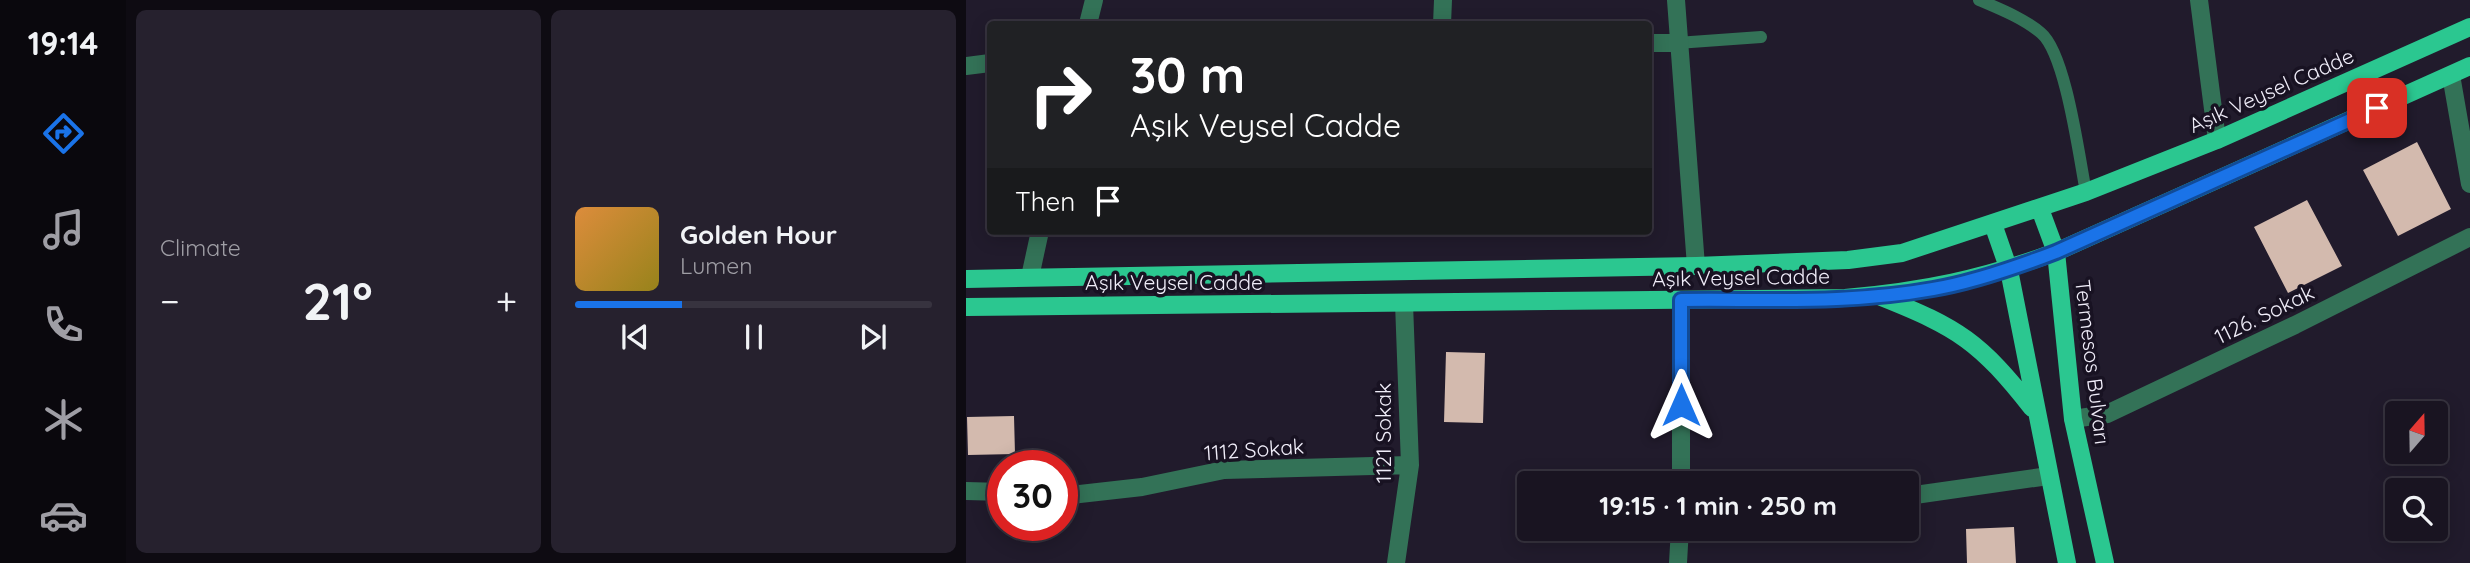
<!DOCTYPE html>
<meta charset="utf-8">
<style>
body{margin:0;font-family:Quicksand,sans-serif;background:#26212e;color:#f1f3f6;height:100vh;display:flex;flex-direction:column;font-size:26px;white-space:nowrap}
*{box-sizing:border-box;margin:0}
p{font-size:23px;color:#9f9ea5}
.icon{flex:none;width:38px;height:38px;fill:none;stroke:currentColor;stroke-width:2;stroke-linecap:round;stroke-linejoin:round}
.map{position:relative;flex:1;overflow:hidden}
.details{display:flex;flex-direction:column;gap:10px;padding:10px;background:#0e0b12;width:840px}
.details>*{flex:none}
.guide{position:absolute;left:21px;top:21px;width:665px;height:214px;border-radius:7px;box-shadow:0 4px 18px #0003,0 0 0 2px #37333f;background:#202124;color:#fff;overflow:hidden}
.needle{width:46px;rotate:20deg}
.controls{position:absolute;left:1419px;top:401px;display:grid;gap:14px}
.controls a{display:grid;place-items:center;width:63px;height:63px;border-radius:7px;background:#191421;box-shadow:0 4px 18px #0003,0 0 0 2px #37333f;font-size:35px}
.speed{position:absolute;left:21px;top:450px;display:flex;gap:14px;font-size:35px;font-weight:700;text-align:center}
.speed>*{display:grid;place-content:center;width:91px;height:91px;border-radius:50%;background:#191421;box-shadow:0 4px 18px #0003,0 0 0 2px #37333f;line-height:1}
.speed .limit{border:10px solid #d22;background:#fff;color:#111}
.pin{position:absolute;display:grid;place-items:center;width:60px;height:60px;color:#fff;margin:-30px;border-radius:14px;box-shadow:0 4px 10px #0006}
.me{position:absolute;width:77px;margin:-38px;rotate:0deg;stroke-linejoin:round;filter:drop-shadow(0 0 5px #0008)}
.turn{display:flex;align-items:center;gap:24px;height:147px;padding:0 28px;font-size:32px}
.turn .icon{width:91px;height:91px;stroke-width:2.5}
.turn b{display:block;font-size:49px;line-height:60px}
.then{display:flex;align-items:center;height:66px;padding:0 28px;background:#0003;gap:14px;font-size:26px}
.big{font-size:52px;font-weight:700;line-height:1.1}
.details .widget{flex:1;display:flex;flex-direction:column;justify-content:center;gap:10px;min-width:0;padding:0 24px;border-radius:10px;background:#26212e}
.song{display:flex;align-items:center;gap:21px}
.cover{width:84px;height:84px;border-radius:10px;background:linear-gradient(135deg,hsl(30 70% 55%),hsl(50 70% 35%))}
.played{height:7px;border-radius:4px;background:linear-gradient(90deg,#1a73e8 30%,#37333f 30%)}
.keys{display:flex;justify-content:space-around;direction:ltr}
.heat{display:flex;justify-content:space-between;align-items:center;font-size:38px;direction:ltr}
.details .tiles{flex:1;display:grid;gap:10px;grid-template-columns:repeat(2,1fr)}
.trip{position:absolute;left:551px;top:471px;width:402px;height:70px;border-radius:7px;background:#191421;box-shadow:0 4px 18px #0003,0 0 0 2px #37333f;font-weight:700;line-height:70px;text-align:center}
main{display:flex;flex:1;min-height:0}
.tabs{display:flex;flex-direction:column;width:126px;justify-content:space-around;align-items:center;background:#0a080d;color:#9f9ea5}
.tabs .icon{width:49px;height:49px}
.tabs .current{color:#1a73e8}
.tabs b{font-size:32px;color:#f1f3f6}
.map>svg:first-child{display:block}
.building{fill:#d3baae}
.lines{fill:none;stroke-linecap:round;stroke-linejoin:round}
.service{stroke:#337257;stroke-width:12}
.minor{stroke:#337257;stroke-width:18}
.primary{stroke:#2bc790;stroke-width:18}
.route-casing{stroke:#114b97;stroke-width:18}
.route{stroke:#1a73e8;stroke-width:12}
.labels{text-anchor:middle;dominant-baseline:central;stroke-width:7;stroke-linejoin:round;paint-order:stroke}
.street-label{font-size:21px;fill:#f0edf9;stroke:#181222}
</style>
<main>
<nav class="tabs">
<b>19:14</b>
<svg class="icon current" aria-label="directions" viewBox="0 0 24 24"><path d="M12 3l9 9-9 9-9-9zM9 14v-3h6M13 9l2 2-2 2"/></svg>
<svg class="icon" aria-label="music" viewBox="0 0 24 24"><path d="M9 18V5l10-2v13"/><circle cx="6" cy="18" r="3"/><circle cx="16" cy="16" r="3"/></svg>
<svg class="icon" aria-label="phone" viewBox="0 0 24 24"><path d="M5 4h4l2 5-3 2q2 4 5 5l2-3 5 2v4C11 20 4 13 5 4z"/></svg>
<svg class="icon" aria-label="climate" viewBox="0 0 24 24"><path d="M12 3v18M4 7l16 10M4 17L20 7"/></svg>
<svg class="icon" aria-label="car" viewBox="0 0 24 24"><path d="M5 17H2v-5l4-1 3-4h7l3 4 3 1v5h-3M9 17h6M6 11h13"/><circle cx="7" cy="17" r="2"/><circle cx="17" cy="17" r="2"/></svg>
</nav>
<section class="details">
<div class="tiles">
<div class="widget"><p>Climate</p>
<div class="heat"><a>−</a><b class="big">21°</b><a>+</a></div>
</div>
<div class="widget">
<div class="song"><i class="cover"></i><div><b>Golden Hour</b><p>Lumen</p></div></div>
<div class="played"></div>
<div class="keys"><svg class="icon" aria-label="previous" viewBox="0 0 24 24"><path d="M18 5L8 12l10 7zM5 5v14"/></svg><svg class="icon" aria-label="pause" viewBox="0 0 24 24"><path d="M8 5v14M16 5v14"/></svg><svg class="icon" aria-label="next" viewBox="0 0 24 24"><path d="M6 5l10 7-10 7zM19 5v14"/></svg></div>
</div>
</div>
</section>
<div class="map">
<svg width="1504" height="563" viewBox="0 0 1504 563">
<rect width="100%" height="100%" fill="#211b2c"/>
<path class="building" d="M 1451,142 L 1485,209 L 1432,236 L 1397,170 Z
M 1341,200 L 1376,266 L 1322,293 L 1288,227 Z
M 480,352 L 519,353 L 517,423 L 478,422 Z
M 48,416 L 49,454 L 2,455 L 1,417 Z
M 1048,527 L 1050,563 L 1001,563 L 1000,529 Z"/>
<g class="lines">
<path class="service" d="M 1013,0 C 1034,9 1057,18 1075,33 C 1100,54 1113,157 1120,192
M 711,43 L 795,37"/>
<path class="minor" d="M 710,0 L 730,266
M 1233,0 L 1251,140
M 122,24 L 128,0
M 476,24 L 477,0
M 682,43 L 711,43
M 0,66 L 24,63
M 1485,75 L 1504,184
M 64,277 L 74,231
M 1107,419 L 1141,414 L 1329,325 L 1504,237
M 715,483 L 715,300
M 0,491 L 37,492
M 96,496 L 176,487 L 258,470 L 444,465
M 942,496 L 1082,476
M 430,563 L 444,465 L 438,303
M 712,563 L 714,528"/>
<path class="primary" d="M 1074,209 L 1090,252 L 1107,419 L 1139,563
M 1027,224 L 1043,270 L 1101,563
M 0,279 L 730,266 L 882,260 L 936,253 L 1120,192 L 1251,140 L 1504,27
M 915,297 C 993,328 1014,342 1066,408
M 0,307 L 879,298 C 958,291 1016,279 1090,252 L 1504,66"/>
</g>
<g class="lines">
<g class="route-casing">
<path id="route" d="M 715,405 L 715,300 C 799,299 885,304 967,289 C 1009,282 1051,267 1090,252 L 1411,108"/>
</g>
<use href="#route" class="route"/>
</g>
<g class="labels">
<g class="street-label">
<text transform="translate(1305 90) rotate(-24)">Aşık Veysel Cadde</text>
<text transform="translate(775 277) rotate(-1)">Aşık Veysel Cadde</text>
<text x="208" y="282">Aşık Veysel Cadde</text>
<text transform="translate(1298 314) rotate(-26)">1126. Sokak</text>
<text transform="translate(1127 362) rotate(83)">Termesos Bulvarı</text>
<text transform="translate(417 433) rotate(-90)">1121 Sokak</text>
<text transform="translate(288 449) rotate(-4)">1112 Sokak</text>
</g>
</g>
</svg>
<div class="controls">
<a><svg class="needle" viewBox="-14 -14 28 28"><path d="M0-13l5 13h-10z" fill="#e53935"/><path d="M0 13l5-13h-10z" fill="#9f9ea5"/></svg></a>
<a><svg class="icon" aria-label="search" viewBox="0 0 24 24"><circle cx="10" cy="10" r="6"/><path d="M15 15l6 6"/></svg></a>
</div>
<div class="speed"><div class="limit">30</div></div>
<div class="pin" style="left:1411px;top:108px;background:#d93025"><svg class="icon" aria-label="arrive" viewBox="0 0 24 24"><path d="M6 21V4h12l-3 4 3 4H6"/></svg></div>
<svg class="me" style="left:715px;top:405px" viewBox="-20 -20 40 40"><path d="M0-17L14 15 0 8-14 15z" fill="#1a73e8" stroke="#fff" stroke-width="4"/></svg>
<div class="trip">19:15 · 1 min · 250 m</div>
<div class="guide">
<div class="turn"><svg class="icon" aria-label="right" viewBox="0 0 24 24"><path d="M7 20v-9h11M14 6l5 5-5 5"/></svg><div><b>30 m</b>Aşık Veysel Cadde</div></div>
<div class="then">Then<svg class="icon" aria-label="arrive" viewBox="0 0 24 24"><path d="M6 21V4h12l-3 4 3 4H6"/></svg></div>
</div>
</div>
</main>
